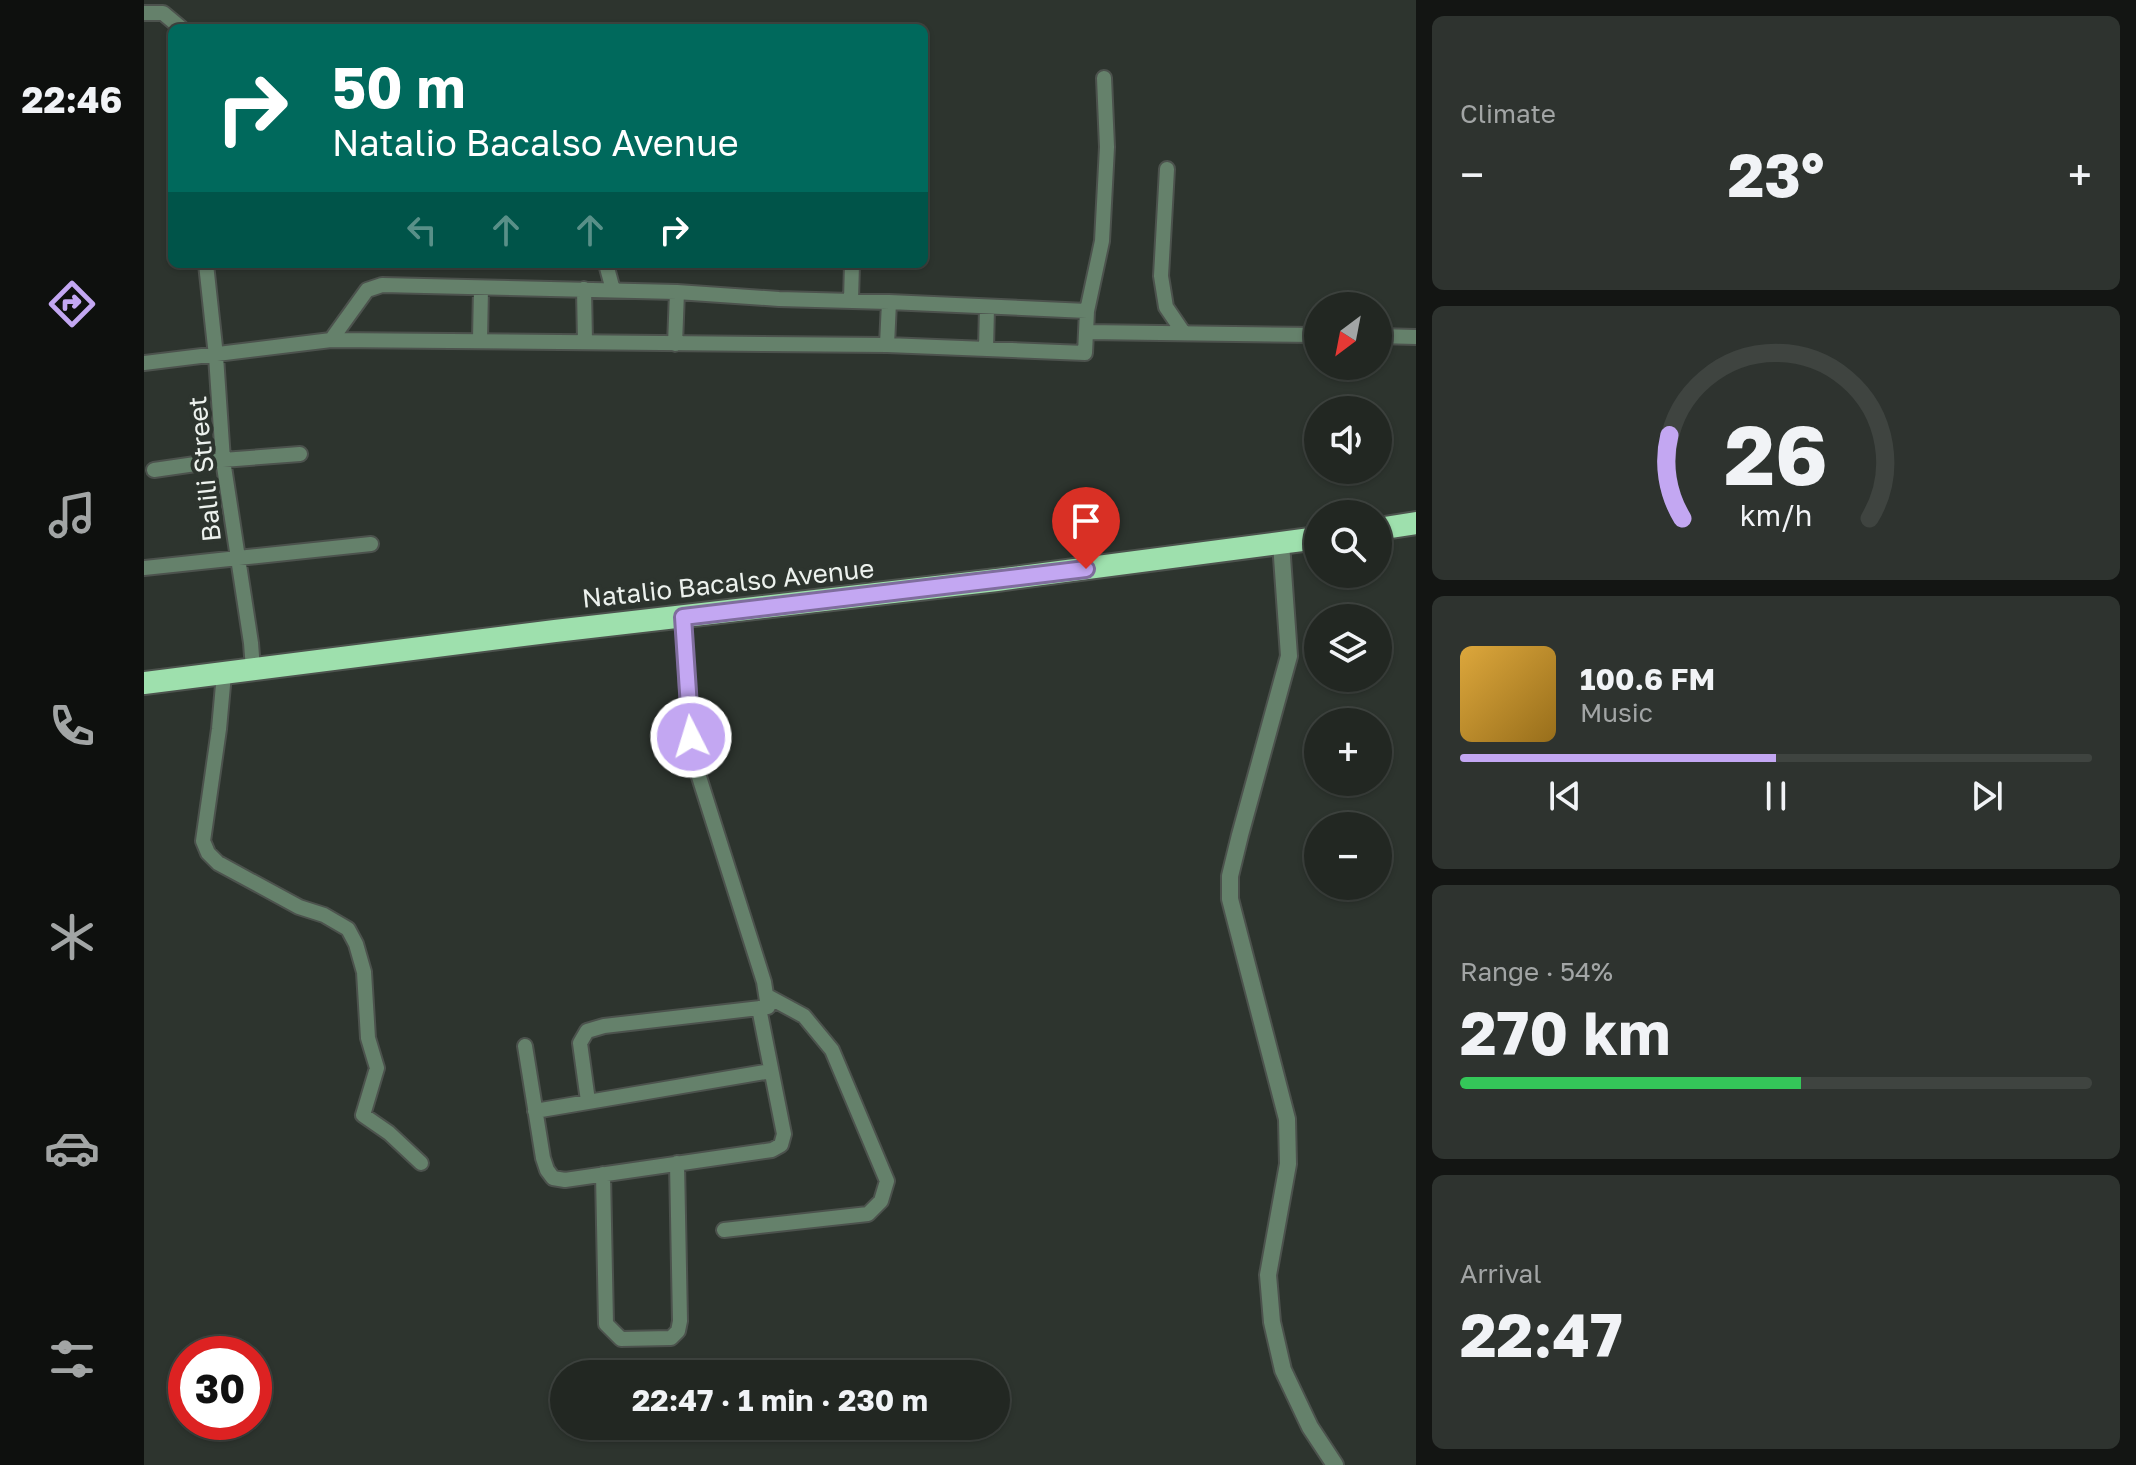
<!DOCTYPE html>
<meta charset="utf-8">
<style>
body{margin:0;font-family:"Golos Text",sans-serif;background:#2e332f;color:#f1f3f6;height:100vh;display:flex;flex-direction:column;font-size:30px;white-space:nowrap}
*{box-sizing:border-box;margin:0}
p{font-size:26px;color:#a2a5a5}
.icon{flex:none;width:44px;height:44px;fill:none;stroke:currentColor;stroke-width:2;stroke-linecap:round;stroke-linejoin:round}
.map{position:relative;flex:1;overflow:hidden}
.drawer{display:flex;flex-direction:column;gap:16px;padding:16px;background:#131513;width:720px}
.drawer>*{flex:none}
.top-card{position:absolute;left:24px;top:24px;width:760px;height:244px;border-radius:12px;box-shadow:0 2px 6px #0004,0 0 0 2px #3f4440;background:#00695c;color:#fff;overflow:hidden}
.needle{width:52px;rotate:212deg}
.controls{position:absolute;left:1160px;top:292px;display:grid;gap:16px}
.controls a{display:grid;place-items:center;width:88px;height:88px;border-radius:50%;background:#222722;box-shadow:0 2px 6px #0004,0 0 0 2px #3f4440;font-size:40px}
.speed{position:absolute;left:24px;top:1336px;display:flex;gap:16px;font-size:40px;font-weight:700;text-align:center}
.speed>*{display:grid;place-content:center;width:104px;height:104px;border-radius:50%;background:#222722;box-shadow:0 2px 6px #0004,0 0 0 2px #3f4440;line-height:1}
.speed .limit{border:12px solid #d22;background:#fff;color:#111}
.pin{position:absolute;display:grid;place-items:center;width:68px;height:68px;color:#fff;margin:-82px -34px;border-radius:50% 50% 50% 0;rotate:-45deg;box-shadow:0 0 8px #0007}
.pin .icon{rotate:45deg}
.me{position:absolute;width:88px;margin:-44px;rotate:355deg;stroke-linejoin:round;filter:drop-shadow(0 0 6px #0008)}
.turn{display:flex;align-items:center;gap:28px;height:168px;padding:0 32px;font-size:36px}
.turn .icon{width:104px;height:104px;stroke-width:2.5}
.turn b{display:block;font-size:56px;line-height:68px}
.lanes{display:flex;align-items:center;height:76px;padding:0 32px;background:#0003;justify-content:center;gap:40px;direction:ltr}
.lanes .off{opacity:.35}
.big{font-size:60px;font-weight:700;line-height:1.1}
.drawer .card{flex:1;display:flex;flex-direction:column;justify-content:center;gap:12px;min-width:0;padding:0 28px;border-radius:12px;background:#2e332f}
.drawer .dial{align-items:center;gap:0}
.dial svg{height:208px;overflow:visible;fill:none;stroke:#3f4440;stroke-width:7;stroke-linecap:round;text-anchor:middle}
.dial text{fill:#f1f3f6;stroke:none}
.song{display:flex;align-items:center;gap:24px}
.cover{width:96px;height:96px;border-radius:12px;background:linear-gradient(135deg,hsl(40 70% 55%),hsl(40 70% 35%))}
.played{height:8px;border-radius:4px;background:linear-gradient(90deg,#c3a7f2 50%,#3f4440 50%)}
.keys{display:flex;justify-content:space-around;direction:ltr}
.heat{display:flex;justify-content:space-between;align-items:center;font-size:44px;direction:ltr}
.charge{height:12px;border-radius:6px;background:linear-gradient(90deg,#34c759 54%,#3f4440 0)}
.trip{position:absolute;left:406px;top:1360px;width:460px;height:80px;border-radius:40px;background:#222722;box-shadow:0 2px 6px #0004,0 0 0 2px #3f4440;font-weight:700;line-height:80px;text-align:center}
main{display:flex;flex:1;min-height:0}
.dock{display:flex;flex-direction:column;width:144px;justify-content:space-around;align-items:center;background:#0e100e;color:#a2a5a5}
.dock .icon{width:56px;height:56px}
.dock .active{color:#c3a7f2}
.dock b{font-size:36px;color:#f1f3f6}
.map>svg:first-child{display:block}
.lines{fill:none;stroke-linecap:round;stroke-linejoin:round}
.minor-casing{stroke:#4c524d;stroke-width:18}
.tertiary-casing{stroke:#4c524d;stroke-width:20}
.trunk-casing{stroke:#4c524d;stroke-width:26}
.minor{stroke:#65816b;stroke-width:14}
.tertiary{stroke:#65816b;stroke-width:16}
.trunk{stroke:#9ee0ad;stroke-width:22}
.route-casing{stroke:#7f6d9d;stroke-width:20}
.route{stroke:#c3a7f2;stroke-width:14}
.labels{text-anchor:middle;dominant-baseline:central;stroke-width:8;stroke-linejoin:round;paint-order:stroke}
.street-label{font-size:26px;fill:#ecf1ed;stroke:#2d342e}
</style>
<main>
<nav class="dock">
<b>22:46</b>
<svg class="icon active" aria-label="directions" viewBox="0 0 24 24"><path d="M12 3l9 9-9 9-9-9zM9 14v-3h6M13 9l2 2-2 2"/></svg>
<svg class="icon" aria-label="music" viewBox="0 0 24 24"><path d="M9 18V5l10-2v13"/><circle cx="6" cy="18" r="3"/><circle cx="16" cy="16" r="3"/></svg>
<svg class="icon" aria-label="phone" viewBox="0 0 24 24"><path d="M5 4h4l2 5-3 2q2 4 5 5l2-3 5 2v4C11 20 4 13 5 4z"/></svg>
<svg class="icon" aria-label="climate" viewBox="0 0 24 24"><path d="M12 3v18M4 7l16 10M4 17L20 7"/></svg>
<svg class="icon" aria-label="car" viewBox="0 0 24 24"><path d="M5 17H2v-5l4-1 3-4h7l3 4 3 1v5h-3M9 17h6M6 11h13"/><circle cx="7" cy="17" r="2"/><circle cx="17" cy="17" r="2"/></svg>
<svg class="icon" aria-label="filters" viewBox="0 0 24 24"><path d="M4 7h16M4 17h16"/><circle cx="9" cy="7" r="2"/><circle cx="15" cy="17" r="2"/></svg>
</nav>
<div class="map">
<svg width="1272" height="1465" viewBox="0 0 1272 1465">
<rect width="100%" height="100%" fill="#2d342e"/>
<g class="lines">
<g class="minor-casing">
<path id="minor" d="M 0,13 L 19,13 L 37,28
M 1023,169 L 1017,276 L 1022,307 L 1039,332
M 62,264 L 72,356 L 79,460 L 107,643 L 109,669
M 462,264 L 469,290
M 440,289 L 441,342
M 707,300 L 708,264
M 745,302 L 943,311
M 942,332 L 1174,335
M 1234,336 L 1272,337
M 187,340 L 223,290 L 238,285 L 533,292
M 336,340 L 337,288
M 531,344 L 533,292 L 635,299 L 745,302 L 743,345
M 842,349 L 843,307
M 0,363 L 187,340 L 743,345 L 941,353 L 943,311 L 958,241 L 963,147 L 960,78
M 10,470 L 79,460 L 156,454
M 0,568 L 227,544
M 80,674 L 75,729 L 59,841 L 64,853 L 74,863 L 155,907 L 180,915 L 204,929 L 212,944 L 220,972 L 224,1038 L 233,1068 L 219,1115 L 245,1133 L 277,1163
M 381,1046 L 399,1158 L 403,1170 L 409,1178 L 421,1180 L 628,1150 L 637,1145 L 640,1134 L 615,1008
M 444,1101 L 436,1043 L 443,1031 L 460,1026 L 624,1007 L 620,982 L 550,761 L 551,749 L 545,727 L 539,617
M 391,1111 L 627,1071
M 459,1174 L 462,1324 L 477,1339 L 527,1338 L 534,1331 L 536,1321 L 533,1163
M 580,1230 L 724,1214 L 737,1201 L 743,1181 L 688,1050 L 660,1016 L 623,996"/>
</g>
<g class="tertiary-casing">
<path id="tertiary" d="M 1137,543 L 1145,656 L 1096,835 L 1086,876 L 1086,899 L 1143,1119 L 1144,1164 L 1124,1275 L 1128,1322 L 1139,1370 L 1166,1427 L 1191,1465"/>
</g>
<g class="trunk-casing">
<path id="trunk" d="M 1234,529 L 1272,523
M 0,683 L 411,631 L 853,580 L 1174,538"/>
</g>
<use href="#minor" class="minor"/>
<use href="#tertiary" class="tertiary"/>
<use href="#trunk" class="trunk"/>
</g>
<g class="lines">
<g class="route-casing">
<path id="route" d="M 547,737 L 539,617 L 942,569"/>
</g>
<use href="#route" class="route"/>
</g>
<g class="labels">
<g class="street-label">
<text transform="translate(60 469) rotate(-96)">Balili Street</text>
<text transform="translate(584 583) rotate(-6)">Natalio Bacalso Avenue</text>
</g>
</g>
</svg>
<div class="controls">
<a><svg class="needle" viewBox="-14 -14 28 28"><path d="M0-13l5 13h-10z" fill="#e53935"/><path d="M0 13l5-13h-10z" fill="#a2a5a5"/></svg></a>
<a><svg class="icon" aria-label="sound" viewBox="0 0 24 24"><path d="M4 9h4l5-4v14l-5-4H4zM17 9q2 3 0 6"/></svg></a>
<a><svg class="icon" aria-label="search" viewBox="0 0 24 24"><circle cx="10" cy="10" r="6"/><path d="M15 15l6 6"/></svg></a>
<a><svg class="icon" aria-label="layers" viewBox="0 0 24 24"><path d="M12 4l9 5-9 5-9-5zM3 14l9 5 9-5"/></svg></a>
<a>+</a>
<a>−</a>
</div>
<div class="speed"><div class="limit">30</div></div>
<div class="pin" style="left:942px;top:569px;background:#d93025"><svg class="icon" aria-label="arrive" viewBox="0 0 24 24"><path d="M6 21V4h12l-3 4 3 4H6"/></svg></div>
<svg class="me" style="left:547px;top:737px" viewBox="-20 -20 40 40"><circle r="17" fill="#c3a7f2" stroke="#fff" stroke-width="3"/><path d="M0-11L8 9 0 5-8 9z" fill="#fff"/></svg>
<div class="trip">22:47 · 1 min · 230 m</div>
<div class="top-card">
<div class="turn"><svg class="icon" aria-label="right" viewBox="0 0 24 24"><path d="M7 20v-9h11M14 6l5 5-5 5"/></svg><div><b>50 m</b>Natalio Bacalso Avenue</div></div>
<div class="lanes"><svg class="icon off" aria-label="left" viewBox="0 0 24 24"><path d="M17 20v-9H6M10 6l-5 5 5 5"/></svg><svg class="icon off" aria-label="ahead" viewBox="0 0 24 24"><path d="M12 20V5M6 11l6-6 6 6"/></svg><svg class="icon off" aria-label="ahead" viewBox="0 0 24 24"><path d="M12 20V5M6 11l6-6 6 6"/></svg><svg class="icon" aria-label="right" viewBox="0 0 24 24"><path d="M7 20v-9h11M14 6l5 5-5 5"/></svg></div>
</div>
</div>
<section class="drawer">
<div class="card"><p>Climate</p>
<div class="heat"><a>−</a><b class="big">23°</b><a>+</a></div>
</div>
<div class="card dial"><svg viewBox="0 0 100 80">
<path d="M14 69A42 42 0 1 1 86 69"/>
<path d="M14 69A42 42 0 0 1 9 37" stroke="#c3a7f2"/>
<text x="50" y="56" font-size="32" font-weight="700">26</text>
<text x="50" y="72" font-size="11">km/h</text>
</svg></div>
<div class="card">
<div class="song"><i class="cover"></i><div><b>100.6 FM</b><p>Music</p></div></div>
<div class="played"></div>
<div class="keys"><svg class="icon" aria-label="previous" viewBox="0 0 24 24"><path d="M18 5L8 12l10 7zM5 5v14"/></svg><svg class="icon" aria-label="pause" viewBox="0 0 24 24"><path d="M8 5v14M16 5v14"/></svg><svg class="icon" aria-label="next" viewBox="0 0 24 24"><path d="M6 5l10 7-10 7zM19 5v14"/></svg></div>
</div>
<div class="card"><p>Range · 54%</p><b class="big">270 km</b><div class="charge"></div></div>
<div class="card"><p>Arrival</p><b class="big">22:47</b></div>
</section>
</main>
